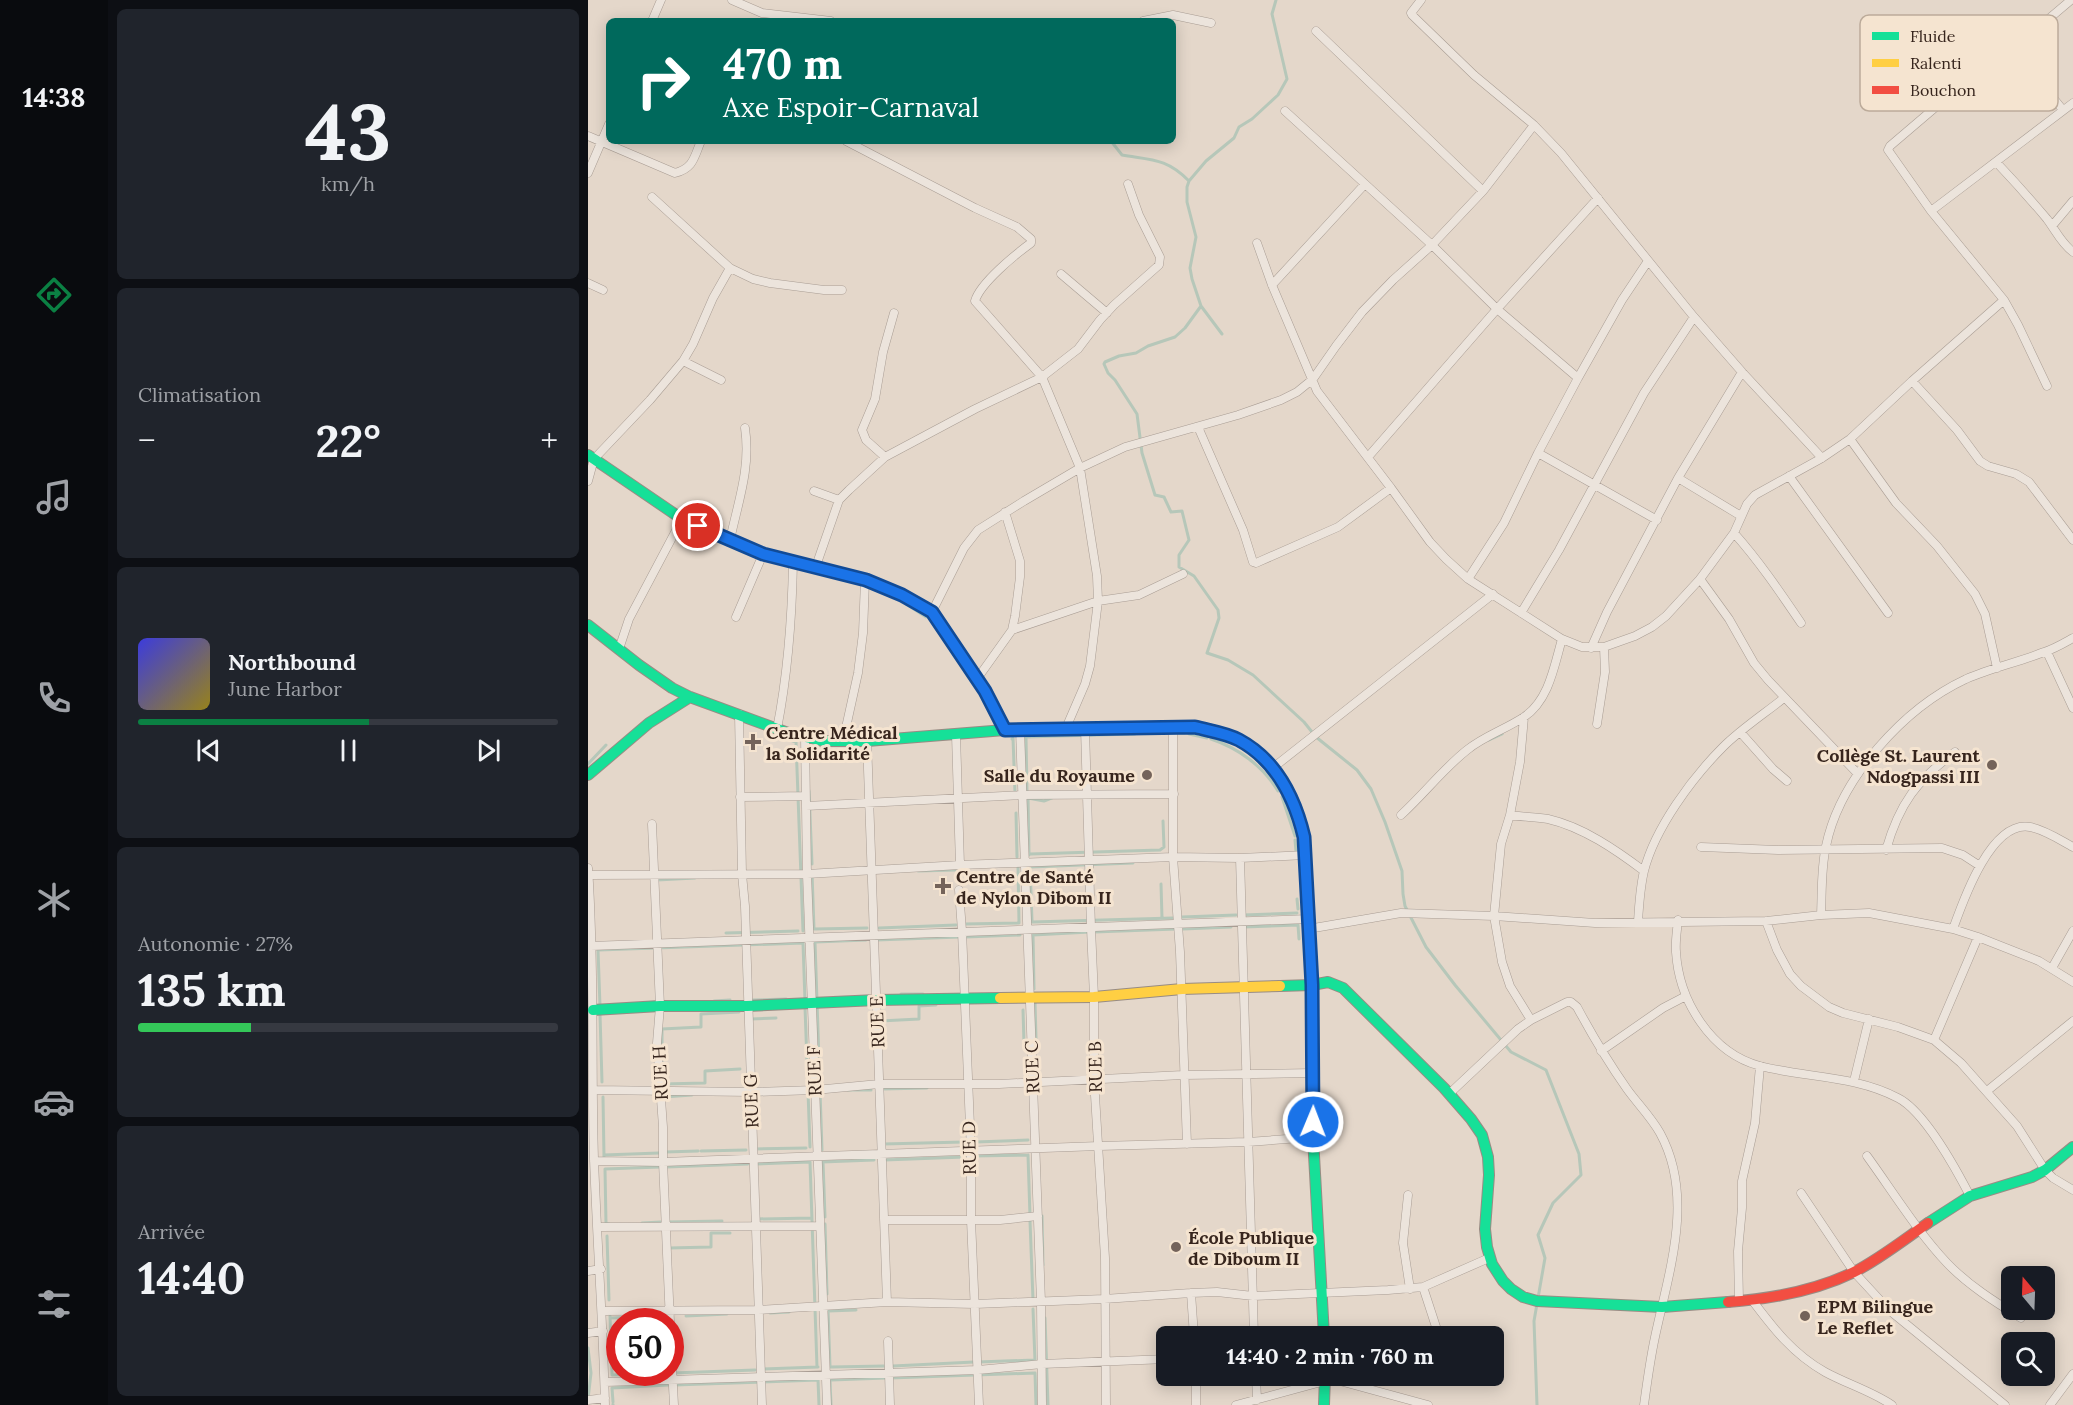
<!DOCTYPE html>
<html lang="fr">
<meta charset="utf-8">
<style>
body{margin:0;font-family:Lora,serif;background:#20242c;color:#f1f3f6;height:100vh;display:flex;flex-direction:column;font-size:22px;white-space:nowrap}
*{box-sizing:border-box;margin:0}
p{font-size:20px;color:#9ea1a6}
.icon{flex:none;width:33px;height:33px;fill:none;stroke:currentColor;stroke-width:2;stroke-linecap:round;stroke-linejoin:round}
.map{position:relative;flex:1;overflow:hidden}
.drawer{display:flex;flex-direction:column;gap:9px;padding:9px;background:#0d0f14;width:480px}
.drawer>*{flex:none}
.guide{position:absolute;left:18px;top:18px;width:570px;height:126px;border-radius:9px;box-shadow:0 3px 15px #0003;background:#00695c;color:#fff;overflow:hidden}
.needle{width:39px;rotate:341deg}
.controls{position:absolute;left:1413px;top:1266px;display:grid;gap:12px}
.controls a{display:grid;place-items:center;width:54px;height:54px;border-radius:9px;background:#171b24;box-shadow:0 3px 15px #0003;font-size:30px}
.speed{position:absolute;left:18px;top:1308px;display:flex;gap:12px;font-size:30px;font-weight:700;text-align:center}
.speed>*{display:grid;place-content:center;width:78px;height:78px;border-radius:50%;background:#171b24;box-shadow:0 3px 15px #0003;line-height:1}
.speed .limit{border:9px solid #d22;background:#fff;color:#111}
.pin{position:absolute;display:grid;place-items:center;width:51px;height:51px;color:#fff;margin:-26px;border:3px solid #fff;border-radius:50%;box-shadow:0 2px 6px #0007}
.me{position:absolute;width:66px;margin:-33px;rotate:1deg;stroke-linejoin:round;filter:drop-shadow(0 0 4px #0008)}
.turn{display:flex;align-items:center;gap:21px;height:126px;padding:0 18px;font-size:27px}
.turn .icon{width:78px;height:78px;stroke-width:2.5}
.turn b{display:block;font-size:42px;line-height:51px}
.big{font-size:45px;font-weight:700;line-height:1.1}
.drawer .card{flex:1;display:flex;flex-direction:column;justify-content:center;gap:9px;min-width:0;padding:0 21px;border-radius:9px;background:#20242c}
.drawer .dial{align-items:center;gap:0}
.dial b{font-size:78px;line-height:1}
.song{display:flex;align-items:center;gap:18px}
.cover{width:72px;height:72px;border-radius:9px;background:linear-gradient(135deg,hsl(240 70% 55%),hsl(50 70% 35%))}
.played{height:6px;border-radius:3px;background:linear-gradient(90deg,#0b8043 55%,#363941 55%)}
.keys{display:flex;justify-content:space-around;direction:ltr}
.heat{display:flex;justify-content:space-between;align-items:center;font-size:33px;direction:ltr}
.charge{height:9px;border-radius:4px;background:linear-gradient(90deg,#34c759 27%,#363941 0)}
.trip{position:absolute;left:568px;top:1326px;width:348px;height:60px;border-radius:9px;background:#171b24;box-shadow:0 3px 15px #0003;font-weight:700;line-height:60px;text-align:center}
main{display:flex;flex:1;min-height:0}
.dock{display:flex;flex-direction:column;width:108px;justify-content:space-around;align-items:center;background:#090b0e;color:#9ea1a6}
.dock .icon{width:42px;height:42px}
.dock .selected{color:#0b8043}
.dock b{font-size:27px;color:#f1f3f6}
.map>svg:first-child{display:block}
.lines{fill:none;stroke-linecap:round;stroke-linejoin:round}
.stream{stroke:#b6c7b9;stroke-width:3}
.street-casing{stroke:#a99d94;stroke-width:9}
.fast-casing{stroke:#988c84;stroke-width:12}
.slow-casing{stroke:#988c84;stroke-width:12}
.jam-casing{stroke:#988c84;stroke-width:12}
.street{stroke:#ece4dc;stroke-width:8}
.fast{stroke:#16e098;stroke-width:10}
.slow{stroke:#ffcf43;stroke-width:10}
.jam{stroke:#f24e42;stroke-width:10}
.route-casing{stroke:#114b97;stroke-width:15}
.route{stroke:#1a73e8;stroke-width:10}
.poi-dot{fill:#74635a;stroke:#f5e4d0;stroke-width:2}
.labels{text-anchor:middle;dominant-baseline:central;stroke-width:6;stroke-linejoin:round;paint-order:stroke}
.poi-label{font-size:18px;font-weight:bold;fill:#37251d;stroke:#f5e4d0;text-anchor:start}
.street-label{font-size:18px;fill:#37251d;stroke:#f5e4d0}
.key{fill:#f5e4d0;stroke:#bcab9a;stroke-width:1.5}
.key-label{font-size:16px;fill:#37251d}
</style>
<main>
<nav class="dock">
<b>14:38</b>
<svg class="icon selected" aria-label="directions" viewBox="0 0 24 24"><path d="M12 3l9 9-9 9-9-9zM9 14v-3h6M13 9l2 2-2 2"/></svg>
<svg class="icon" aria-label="music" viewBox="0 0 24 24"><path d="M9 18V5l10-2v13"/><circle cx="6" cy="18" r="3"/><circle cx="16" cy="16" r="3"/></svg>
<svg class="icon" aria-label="phone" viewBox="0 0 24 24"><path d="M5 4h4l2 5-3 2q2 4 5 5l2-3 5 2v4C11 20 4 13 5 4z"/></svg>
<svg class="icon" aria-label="climate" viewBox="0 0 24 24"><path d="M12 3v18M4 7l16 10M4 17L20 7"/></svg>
<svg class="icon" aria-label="car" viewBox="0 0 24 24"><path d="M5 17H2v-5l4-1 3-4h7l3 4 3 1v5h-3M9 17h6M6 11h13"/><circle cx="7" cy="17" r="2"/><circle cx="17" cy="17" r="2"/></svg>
<svg class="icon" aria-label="filters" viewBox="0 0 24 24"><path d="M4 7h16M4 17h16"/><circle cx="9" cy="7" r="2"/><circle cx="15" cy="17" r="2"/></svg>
</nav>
<section class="drawer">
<div class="card dial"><b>43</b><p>km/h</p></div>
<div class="card"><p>Climatisation</p>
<div class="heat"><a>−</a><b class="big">22°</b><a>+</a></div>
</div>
<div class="card">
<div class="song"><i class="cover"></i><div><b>Northbound</b><p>June Harbor</p></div></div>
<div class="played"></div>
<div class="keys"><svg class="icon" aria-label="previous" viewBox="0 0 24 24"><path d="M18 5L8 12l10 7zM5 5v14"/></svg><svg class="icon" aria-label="pause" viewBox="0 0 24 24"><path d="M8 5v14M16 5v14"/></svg><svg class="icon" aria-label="next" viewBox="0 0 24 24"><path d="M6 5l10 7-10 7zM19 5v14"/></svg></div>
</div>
<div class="card"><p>Autonomie · 27%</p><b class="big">135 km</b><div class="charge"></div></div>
<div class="card"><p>Arrivée</p><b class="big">14:40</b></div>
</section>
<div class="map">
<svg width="1485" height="1405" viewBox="0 0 1485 1405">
<rect width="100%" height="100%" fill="#e4d7ca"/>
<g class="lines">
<path class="stream" d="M 523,141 L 534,155 C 563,160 579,158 601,181
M 613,306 L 597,328 L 587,337 L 560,346 L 548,353 L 531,356 L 517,362 L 516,364 L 520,373 L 527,380 L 549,414 L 554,453 L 567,495 L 576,497 L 583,512 L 594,511 L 601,540 L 591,555 L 591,567 L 606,576 L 630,610 L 631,618 L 619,653 L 640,660 L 665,675 L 716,722 L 728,737 L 769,770 L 783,789 L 797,822 L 814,871 L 815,894 L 817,906 L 838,947 L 867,985 L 923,1052 L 958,1070 L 991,1154 L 993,1175 L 965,1203 L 950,1235 L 957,1258 L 946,1321 L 949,1405
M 634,334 L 613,306 L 604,279 L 602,268 L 608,237 L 599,202 L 599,187 L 601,181 L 618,161 L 646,138 L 651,127 L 664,119 L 690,95 L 699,79 L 684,14 L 688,0
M 318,604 L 338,617
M 551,733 L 567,733
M 589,733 L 596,733
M 601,734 L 619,738
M 192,736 L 200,739
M 437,737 L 547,734
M 438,737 L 439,792
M 424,739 L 425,738 L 427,793
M 623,739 C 650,748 675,766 690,791
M 202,740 L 208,742 L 215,931
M 901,740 L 914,734
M 220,746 L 232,745
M 0,764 L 18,745
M 221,791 L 224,864
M 440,797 L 441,855
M 694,797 L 707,836
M 440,798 L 456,801 L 466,797
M 428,813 L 429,857
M 707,840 L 708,851
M 442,854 L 572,850 L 576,847 L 575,821
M 430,866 L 431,923
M 442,866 L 444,921
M 442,867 L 545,863
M 330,871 L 367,870
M 224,873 L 226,929 L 279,928
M 69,880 L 107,878
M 573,884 L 574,918
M 709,899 L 710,909
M 655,915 L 709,913
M 594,917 L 648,915
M 444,922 L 585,918
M 376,924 L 431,923
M 710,925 L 711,939
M 655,927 L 710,925
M 291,928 L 368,925
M 595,929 L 643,927
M 506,932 L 588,929
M 138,933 L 210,931
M 445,934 L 446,989
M 445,935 L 502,932
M 377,937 L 432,935
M 288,940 L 372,937
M 215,943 L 217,1001
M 313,994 L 335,994
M 163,1000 L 198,999
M 126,1001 L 142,1000
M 447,1002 L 448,1039
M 12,1006 L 10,950 L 215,943
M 217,1007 L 222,1147
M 435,1010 L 436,1043
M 12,1014 L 14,1082
M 163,1019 L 188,1018
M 292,1021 L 331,1019 L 331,1006 L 348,1005
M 74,1067 L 74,1029 L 113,1027 L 113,1014 L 151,1012
M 75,1084 L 117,1083 L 117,1071 L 152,1069
M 294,1089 L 339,1088
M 260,1090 L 283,1090
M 15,1097 L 16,1157
M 76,1097 L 104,1095
M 387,1142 L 440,1140
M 295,1144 L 376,1142
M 166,1149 L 218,1148
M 234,1150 L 227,942 L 278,940
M 113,1151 L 158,1150
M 77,1152 L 110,1151
M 16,1155 L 71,1153
M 440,1155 L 442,1216
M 385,1156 L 440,1155
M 296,1160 L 377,1157
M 222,1162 L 229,1367
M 234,1162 L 286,1160
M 235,1162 L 237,1217
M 167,1164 L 222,1162
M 78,1167 L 160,1164
M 17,1169 L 18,1224 L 21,1224
M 17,1169 L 72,1167
M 454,1216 L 455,1265
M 169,1219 L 224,1218
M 442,1221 L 445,1300
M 80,1222 L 134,1221
M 54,1223 L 73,1222
M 237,1224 L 239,1294
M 19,1236 L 21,1300
M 81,1251 L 81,1248 L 123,1247 L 123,1233 L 142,1233
M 240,1308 L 242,1367
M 445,1309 L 447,1361
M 240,1311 L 268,1310
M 182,1313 L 201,1312
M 22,1316 L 24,1375
M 98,1316 L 139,1314
M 22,1318 L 50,1317
M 457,1318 L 460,1405
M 0,1348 L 3,1373 L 0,1399
M 390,1362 L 446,1360
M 305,1366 L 386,1362
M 243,1367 L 297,1366
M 175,1369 L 230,1367
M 85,1373 L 167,1370
M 24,1375 L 79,1373
M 302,1378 L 447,1373 L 448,1405
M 242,1380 L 243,1405
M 243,1380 L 298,1378
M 86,1385 L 230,1380 L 231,1405
M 24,1388 L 80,1385
M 24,1388 L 25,1402
M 25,1404 L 25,1405"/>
<g class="street-casing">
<path id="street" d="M 144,0 L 174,13 L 243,21
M 833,0 L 823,13 L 824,15 L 886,75 L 946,125 L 973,153 L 1106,317 L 1154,372 L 1234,458
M 64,21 L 73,0
M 555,21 L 585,15 L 623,23
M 728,31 L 895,191
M 1425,49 L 1475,110
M 697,111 L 844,245 L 909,309 L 990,378
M 0,136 L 87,173 C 106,168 106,157 113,141
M 258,141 L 387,208 L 429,227 L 443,239 L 443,243 C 428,254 392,283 387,301 L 454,377 L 492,468 L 436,501 L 390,530 L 376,548 L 344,612
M 1409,163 C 1426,181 1443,200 1459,219 C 1468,231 1473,243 1485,252
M 0,173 L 21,124
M 64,197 L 142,268 L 165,279 L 182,283 L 236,290 L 254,290
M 1343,211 L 1485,103
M 1464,226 L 1485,201
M 669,243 L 684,285 L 729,391 L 803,488 L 842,542 L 858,559 L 880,579 L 974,639 L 994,647 L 1016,647 L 1047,636 L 1064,627 L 1078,616 L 1112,579 L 1146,533 L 1159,504 L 1167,495 L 1234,458 L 1262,439 L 1324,381 L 1416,300 L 1343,211 L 1300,150 L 1302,146 L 1363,94 L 1425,49 L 1483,0
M 473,274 L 519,313
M 0,283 L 15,290
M 684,285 L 777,184
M 1416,300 L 1430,325 L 1459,386
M 95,361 L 133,380
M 1324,381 L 1369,430 L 1392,461 L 1400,466 L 1428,474 L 1441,482 L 1485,540
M 610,427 L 655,530 L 665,562 L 668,563 L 750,527 L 803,488
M 1262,439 L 1308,503 L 1349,546 L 1387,594 L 1397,614 L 1409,668
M 950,453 L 1069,520
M 297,457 L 278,440 L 274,430 L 287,399 L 295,352 L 306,313
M 780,457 L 909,309 L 1010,198
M 1201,476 L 1300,613
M 1090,478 L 1153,516
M 0,481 L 6,459 L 62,400 L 95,361 L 105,344 L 125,298 L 142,268
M 226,491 L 251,500
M 1146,533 C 1171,561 1192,592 1213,623
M 142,540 C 150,502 163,468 157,428
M 228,566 L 251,500 L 261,490 L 297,457 L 387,409 L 454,377 L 490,349 L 512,320 L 526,305 L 571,265 L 572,257 L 551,215 L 540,184
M 880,579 L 916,523 L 950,453 L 990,378 L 1034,300 L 1060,261
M 1112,579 L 1141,619 L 1166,663 L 1180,680 L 1270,774
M 933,613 L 971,550 L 1056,393 L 1106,317
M 148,617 L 175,554
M 424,630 L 510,601 L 551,595 L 595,574
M 1003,648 L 1019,612 L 1090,478 L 1154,372
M 31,649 L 41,619 L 94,519
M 1459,652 L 1485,708
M 389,679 L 424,630 L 427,616 L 432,577 L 432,561 L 417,512
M 151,714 L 154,874 L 157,906 L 174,1405
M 936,717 L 932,762 L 922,815 L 913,844 L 906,916 L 914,962 L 922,986 L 943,1020
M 1009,724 L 1017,672 L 1016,647
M 478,728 L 497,684 L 502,666 L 510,601 L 509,576 L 492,468 L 537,447 L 650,415 L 693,400 L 709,392 L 725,379 L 748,346 L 774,312 L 805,280 L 844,245 L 895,191 L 946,125
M 585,728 L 585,857 L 592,952 L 599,1144
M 189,729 C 200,673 204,618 205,562
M 497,729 L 503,928 L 506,997 L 506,1079 L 517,1258 L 518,1405
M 432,730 L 453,1302 L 454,1405
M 1153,733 L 1185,769 L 1199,781
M 368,735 L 372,865
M 217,737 L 219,874 L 239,1405
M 255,741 L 270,673 L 275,633 L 277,580
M 279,741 L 299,1302
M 686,767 L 905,594
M 152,797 L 217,796
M 218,806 L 434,795 L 586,794
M 813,815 C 836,794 855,769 879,750 C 896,736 918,729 936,717 C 961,700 966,667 974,639
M 922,815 C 934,817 948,817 960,819 C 995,827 1028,850 1056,871
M 64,824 L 72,1006 L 69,1043 L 75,1127 L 75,1162 L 82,1322
M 1113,847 L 1190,850 L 1354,848 L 1375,855 L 1392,866
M 1298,850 C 1311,804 1329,780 1367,752
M 652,858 L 666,1336
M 0,868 C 7,965 3,1062 6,1159 C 9,1241 15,1323 17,1405
M 1,875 L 219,874 L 372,865 L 585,857 L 652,858 L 718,855
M 371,890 L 374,931 L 383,1151 L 383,1220 L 391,1405
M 1233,915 C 1234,893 1233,868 1238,846 C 1252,778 1316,708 1378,679 C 1403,668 1431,662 1456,652 C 1466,649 1476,643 1485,638
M 1090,920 C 1089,931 1087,942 1088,952 C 1091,1001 1123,1053 1172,1066 C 1218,1078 1266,1075 1310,1098 C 1336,1111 1368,1169 1382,1196
M 1178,921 L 1189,950 L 1202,974 L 1213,986 L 1241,1007 L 1255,1013 L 1310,1027 L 1346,1040 L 1373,1063 L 1429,1126 L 1457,1170 L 1465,1178 L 1485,1190
M 1050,922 C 1051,905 1052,888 1056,871 C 1067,828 1104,778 1135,747 C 1153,729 1176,714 1196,698
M 720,929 L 813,913 L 906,916 L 1007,923 L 1178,921 L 1233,915 L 1281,913 L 1365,929 L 1390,937 L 1451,961 L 1485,982
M 1365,929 C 1375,901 1403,820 1442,827 C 1457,830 1472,840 1485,847
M 3,946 L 720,919
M 1464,968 L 1485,931
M 1346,1040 L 1390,937
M 1013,1051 L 1075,1008 L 1098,996
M 1266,1081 L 1281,1019
M 5,1090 L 163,1092 L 227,1090 L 291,1084 L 411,1084 L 595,1075 L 725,1073
M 1399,1091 L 1485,1021
M 861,1094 L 930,1029 L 943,1020 L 979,1002 L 983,1002 L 989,1007 C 1004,1035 1020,1062 1039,1089 C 1049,1103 1063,1117 1072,1133 C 1107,1197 1081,1271 1067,1337 C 1062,1360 1059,1383 1056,1405
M 1279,1156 C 1305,1192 1329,1231 1359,1263 C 1380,1285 1407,1302 1433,1318
M 6,1161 L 75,1162 L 511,1146 L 660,1142 L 725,1137
M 1213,1193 L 1266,1272 L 1301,1310 L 1417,1405
M 820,1195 L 815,1243 L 822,1289
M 296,1220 L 412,1220 L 450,1216
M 10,1227 L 232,1226
M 0,1271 L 13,1269
M 835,1287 L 851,1336
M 603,1293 L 606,1336
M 1164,1300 C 1185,1328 1205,1354 1237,1372 C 1259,1384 1283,1391 1304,1405
M 1151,1301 L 1150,1251 L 1154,1208 L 1154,1181 L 1167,1123 L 1172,1066
M 15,1311 L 170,1310 L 299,1302 L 387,1304 L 516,1299 L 603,1293 L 629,1292 L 665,1296 L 800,1290 L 835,1287 L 901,1258
M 82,1331 L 86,1405
M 0,1333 L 15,1331
M 300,1341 L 302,1405
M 608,1376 L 608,1405
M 668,1376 L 669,1400
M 17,1382 L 390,1370 L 454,1364 L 579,1359
M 0,1400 L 17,1398
M 648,1405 L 737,1381 L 748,1380 L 840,1405
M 1462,1405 L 1485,1374"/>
</g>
<g class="fast-casing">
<path id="fast" d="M 0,455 L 94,519 L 175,554 L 277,580 L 314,595 L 344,612 L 397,691 L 417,730
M 0,625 L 51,665 L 84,688 L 102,697 L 200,733 L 235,741 L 279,741 L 417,730 L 555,728
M 0,775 L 61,723 L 102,697
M 717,854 L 724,985 L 725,1137 L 736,1336
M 692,986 L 724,985 L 740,982 L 755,988 L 856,1088 L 883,1119 L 894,1135 L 900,1157 L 901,1175 L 897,1229 L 899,1247 L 904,1264 L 915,1281 L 923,1289 L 935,1297 L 949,1301 L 1074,1307 L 1140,1302
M 5,1010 L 72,1006 L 159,1006 L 289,1000 L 412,998
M 1340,1223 L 1382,1196 L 1444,1177 L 1457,1170 L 1485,1147
M 736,1405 L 737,1376"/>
</g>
<g class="slow-casing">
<path id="slow" d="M 412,998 L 506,997 L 594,989 L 692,986"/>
</g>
<g class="jam-casing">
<path id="jam" d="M 555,728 C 571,728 589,726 605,727 C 671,732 714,792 717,854
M 1140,1302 C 1182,1299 1227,1291 1266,1272 C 1290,1260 1317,1239 1340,1223"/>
</g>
<use href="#street" class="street"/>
<use href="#fast" class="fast"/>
<use href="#slow" class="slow"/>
<use href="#jam" class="jam"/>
</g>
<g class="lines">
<g class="route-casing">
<path id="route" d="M 110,526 L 175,554 L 278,580 L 314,595 L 344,612 L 397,691 L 417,730 L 607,727 C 622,731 638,733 651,740 C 688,760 707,799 716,837 L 724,985 L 725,1122"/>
</g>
<use href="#route" class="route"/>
</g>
<g class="poi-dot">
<path d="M162 733h6v6h6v6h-6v6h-6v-6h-6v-6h6z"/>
<circle cx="1404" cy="765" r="6"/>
<circle cx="559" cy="775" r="6"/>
<path d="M352 877h6v6h6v6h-6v6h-6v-6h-6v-6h6z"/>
<circle cx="588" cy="1247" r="6"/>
<circle cx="1217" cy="1316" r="6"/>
</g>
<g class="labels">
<g class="poi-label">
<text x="178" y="732">Centre Médical<tspan x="178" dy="21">la Solidarité</tspan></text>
<text x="1392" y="755" text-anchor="end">Collège St. Laurent<tspan x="1392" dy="21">Ndogpassi III</tspan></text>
<text x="547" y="775" text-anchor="end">Salle du Royaume</text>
<text x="368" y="876">Centre de Santé<tspan x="368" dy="21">de Nylon Dibom II</tspan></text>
<text x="600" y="1237">École Publique<tspan x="600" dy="21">de Diboum II</tspan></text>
<text x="1229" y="1306">EPM Bilingue<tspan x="1229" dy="21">Le Reflet</tspan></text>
</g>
<g class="street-label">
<text transform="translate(289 1022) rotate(-92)">RUE E</text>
<text transform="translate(444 1067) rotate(-92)">RUE C</text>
<text transform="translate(507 1067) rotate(-91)">RUE B</text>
<text transform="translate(226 1071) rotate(-92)">RUE F</text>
<text transform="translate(72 1073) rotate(-93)">RUE H</text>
<text transform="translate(163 1101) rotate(-92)">RUE G</text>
<text transform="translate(381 1148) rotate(-91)">RUE D</text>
</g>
</g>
<rect x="1272" y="15" width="198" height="96" rx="9" class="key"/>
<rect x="1284" y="32" width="27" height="8" fill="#16e098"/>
<rect x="1284" y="59" width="27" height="8" fill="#ffcf43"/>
<rect x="1284" y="86" width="27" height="8" fill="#f24e42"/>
<g class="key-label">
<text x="1322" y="42">Fluide</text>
<text x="1322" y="69">Ralenti</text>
<text x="1322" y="96">Bouchon</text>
</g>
</svg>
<div class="controls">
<a><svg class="needle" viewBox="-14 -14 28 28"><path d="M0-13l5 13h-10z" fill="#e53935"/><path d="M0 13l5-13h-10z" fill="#9ea1a6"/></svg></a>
<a><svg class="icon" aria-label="search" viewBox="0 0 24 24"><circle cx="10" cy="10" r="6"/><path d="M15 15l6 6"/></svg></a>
</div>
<div class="speed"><div class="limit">50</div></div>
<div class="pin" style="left:110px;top:526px;background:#d93025"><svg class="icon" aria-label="arrive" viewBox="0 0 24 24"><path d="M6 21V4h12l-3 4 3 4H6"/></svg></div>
<svg class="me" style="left:725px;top:1122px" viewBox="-20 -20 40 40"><circle r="17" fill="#1a73e8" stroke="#fff" stroke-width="3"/><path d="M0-11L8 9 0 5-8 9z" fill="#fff"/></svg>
<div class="trip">14:40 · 2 min · 760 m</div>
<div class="guide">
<div class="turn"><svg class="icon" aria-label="right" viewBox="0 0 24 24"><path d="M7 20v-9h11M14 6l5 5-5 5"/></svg><div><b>470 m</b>Axe Espoir-Carnaval</div></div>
</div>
</div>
</main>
